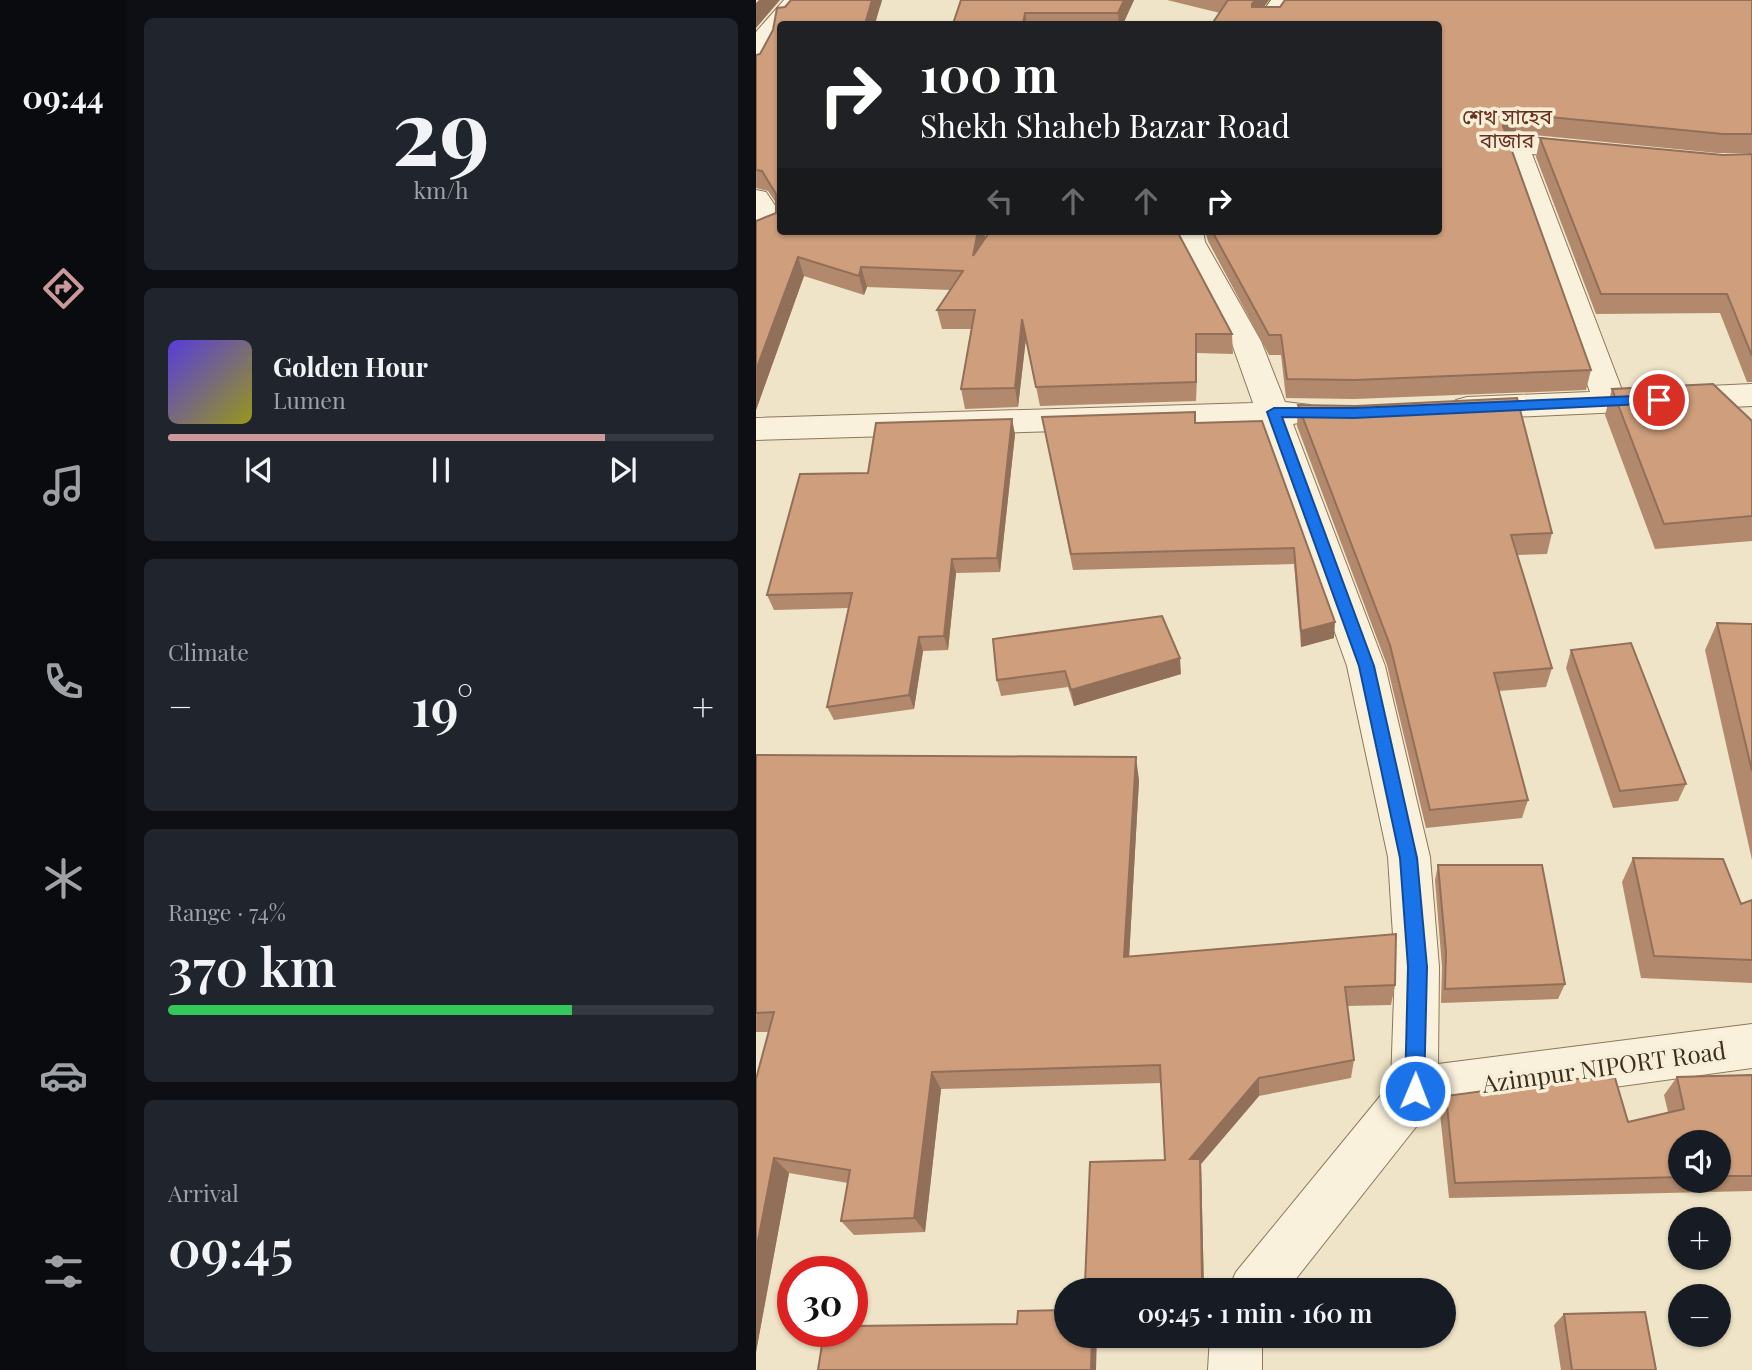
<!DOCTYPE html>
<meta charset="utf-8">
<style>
body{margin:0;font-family:"Playfair Display","Noto Sans Bengali",serif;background:#20242c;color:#f1f3f6;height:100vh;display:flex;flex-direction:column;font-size:26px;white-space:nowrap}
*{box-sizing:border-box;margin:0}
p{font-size:23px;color:#9ea1a6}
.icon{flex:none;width:38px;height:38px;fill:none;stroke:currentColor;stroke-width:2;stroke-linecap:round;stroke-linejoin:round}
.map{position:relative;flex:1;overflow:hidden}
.details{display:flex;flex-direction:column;gap:18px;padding:18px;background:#0d0f14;width:630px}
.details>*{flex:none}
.guide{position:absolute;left:21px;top:21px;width:665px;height:214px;border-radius:7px;box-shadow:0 2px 5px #0004;background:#202124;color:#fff;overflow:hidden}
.buttons{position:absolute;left:912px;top:1130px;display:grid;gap:14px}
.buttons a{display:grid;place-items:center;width:63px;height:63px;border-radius:50%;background:#171b24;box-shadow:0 2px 5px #0004;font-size:35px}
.speed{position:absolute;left:21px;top:1256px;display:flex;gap:14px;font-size:35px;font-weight:700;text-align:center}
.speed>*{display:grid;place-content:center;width:91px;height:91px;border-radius:50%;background:#171b24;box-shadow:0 2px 5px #0004;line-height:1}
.speed .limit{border:10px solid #d22;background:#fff;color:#111}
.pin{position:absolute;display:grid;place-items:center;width:60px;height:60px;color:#fff;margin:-30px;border:4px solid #fff;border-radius:50%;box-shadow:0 2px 7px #0007}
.me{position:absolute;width:77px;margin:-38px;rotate:1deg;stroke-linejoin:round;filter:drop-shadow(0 0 5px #0008)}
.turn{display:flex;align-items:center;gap:24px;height:147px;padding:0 28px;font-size:32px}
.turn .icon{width:91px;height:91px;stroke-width:2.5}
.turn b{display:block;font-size:49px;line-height:60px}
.lanes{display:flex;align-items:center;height:66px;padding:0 28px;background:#0003;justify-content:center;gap:35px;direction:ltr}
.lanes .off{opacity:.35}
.big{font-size:52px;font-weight:600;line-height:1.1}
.details .tile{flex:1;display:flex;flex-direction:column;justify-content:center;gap:10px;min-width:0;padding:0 24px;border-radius:10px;background:#20242c}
.details .dial{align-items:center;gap:0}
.dial b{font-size:91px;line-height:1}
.song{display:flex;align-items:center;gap:21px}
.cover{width:84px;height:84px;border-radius:10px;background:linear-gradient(135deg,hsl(250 70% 55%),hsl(60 70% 35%))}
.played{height:7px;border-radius:4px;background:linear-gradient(90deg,#cc999b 80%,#363941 80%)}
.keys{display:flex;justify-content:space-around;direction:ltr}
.heat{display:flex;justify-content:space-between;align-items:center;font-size:38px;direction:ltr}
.charge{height:10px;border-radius:5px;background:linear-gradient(90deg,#34c759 74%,#363941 0)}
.trip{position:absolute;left:298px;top:1278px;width:402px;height:70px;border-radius:35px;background:#171b24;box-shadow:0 2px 5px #0004;font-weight:600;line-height:70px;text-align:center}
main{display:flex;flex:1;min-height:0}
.menu{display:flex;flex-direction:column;width:126px;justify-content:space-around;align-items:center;background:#090b0e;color:#9ea1a6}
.menu .icon{width:49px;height:49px}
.menu .current{color:#cc999b}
.menu b{font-size:32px;color:#f1f3f6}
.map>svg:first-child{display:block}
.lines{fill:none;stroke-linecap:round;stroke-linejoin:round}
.street-casing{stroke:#8d765c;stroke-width:2}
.secondary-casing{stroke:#6f573f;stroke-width:2}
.street{fill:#faf1dc;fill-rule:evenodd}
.secondary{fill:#faf1dc;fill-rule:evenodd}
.wall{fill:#b2896c;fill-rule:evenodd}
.shaded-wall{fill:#916f58}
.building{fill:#cf9f7d;stroke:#916f58;stroke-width:2}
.route{fill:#1a73e8;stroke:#114b97;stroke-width:2}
.labels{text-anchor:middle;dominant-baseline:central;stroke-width:7;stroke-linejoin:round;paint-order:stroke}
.far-quarter-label{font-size:21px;fill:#6b2e1e;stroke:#f7eed8}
.near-street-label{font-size:24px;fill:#3d2e20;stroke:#f7eed8}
</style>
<main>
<nav class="menu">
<b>09:44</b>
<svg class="icon current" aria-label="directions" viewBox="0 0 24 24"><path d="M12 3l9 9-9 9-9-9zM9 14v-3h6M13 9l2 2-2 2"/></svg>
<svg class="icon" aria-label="music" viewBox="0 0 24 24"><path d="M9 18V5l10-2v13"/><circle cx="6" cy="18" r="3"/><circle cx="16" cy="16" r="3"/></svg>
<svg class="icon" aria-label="phone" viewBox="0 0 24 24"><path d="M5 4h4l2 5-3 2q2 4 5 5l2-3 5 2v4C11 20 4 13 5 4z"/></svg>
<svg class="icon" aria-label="climate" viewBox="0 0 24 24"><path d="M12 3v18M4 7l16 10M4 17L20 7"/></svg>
<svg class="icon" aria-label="car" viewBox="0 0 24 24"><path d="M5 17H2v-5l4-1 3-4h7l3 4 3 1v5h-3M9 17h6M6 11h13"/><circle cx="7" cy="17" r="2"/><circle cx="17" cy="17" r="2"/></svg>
<svg class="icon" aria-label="filters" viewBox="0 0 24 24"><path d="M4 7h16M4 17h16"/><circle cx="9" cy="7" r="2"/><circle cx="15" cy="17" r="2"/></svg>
</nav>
<section class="details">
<div class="tile dial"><b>29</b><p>km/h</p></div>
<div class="tile">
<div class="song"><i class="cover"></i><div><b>Golden Hour</b><p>Lumen</p></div></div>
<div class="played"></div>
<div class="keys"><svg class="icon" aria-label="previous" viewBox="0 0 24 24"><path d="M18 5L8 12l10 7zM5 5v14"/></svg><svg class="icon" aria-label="pause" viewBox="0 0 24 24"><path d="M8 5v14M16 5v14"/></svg><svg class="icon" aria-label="next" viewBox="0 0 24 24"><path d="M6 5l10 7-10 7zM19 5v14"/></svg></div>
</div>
<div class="tile"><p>Climate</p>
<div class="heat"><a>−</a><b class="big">19°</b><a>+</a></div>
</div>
<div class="tile"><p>Range · 74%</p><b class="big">370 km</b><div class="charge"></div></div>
<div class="tile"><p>Arrival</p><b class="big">09:45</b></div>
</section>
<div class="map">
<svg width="996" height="1370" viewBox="0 0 996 1370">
<rect width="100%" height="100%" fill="#f0e4c8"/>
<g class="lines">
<g class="street-casing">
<path id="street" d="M 28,0 L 53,0 L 32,24 L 24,24 C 24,38 17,59 9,70 L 0,72 L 0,32 Z
M 759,136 L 834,143 L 843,145 L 847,151 L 843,157 L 834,159 L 776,154 L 866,390 L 996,384 L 996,406 L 711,419 L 700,416 L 695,408 L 700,400 L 711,397 L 834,392 L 746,144 L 750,138 Z
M 0,190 L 10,192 L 24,213 L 24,230 L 17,231 L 7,229 L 0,219 Z
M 419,231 L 447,231 L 449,242 L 505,341 L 529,402 L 554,405 L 559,413 L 554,421 L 537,424 L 629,666 L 674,857 L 683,967 L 682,1064 L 996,1024 L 996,1068 L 671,1113 L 531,1290 L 472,1290 L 480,1272 L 635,1083 L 639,967 L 632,857 L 591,666 L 505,425 L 0,440 L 0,418 L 497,403 L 475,341 L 421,242 Z
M 454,1335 L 506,1335 L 506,1370 L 452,1370 Z"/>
</g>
<g class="secondary-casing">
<path id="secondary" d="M 515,0 L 539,0 L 522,24 L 498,24 Z"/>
</g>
<use href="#street" class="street"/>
<use href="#secondary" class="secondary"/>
</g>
<path class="wall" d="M 35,0 L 126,0 L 124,7 L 24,24 L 229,239 L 476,334 L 477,354 L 441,353 L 440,401 L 284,406 L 270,338 L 262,407 L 209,409 L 205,389 L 215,329 L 186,329 L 181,310 L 194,290 L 111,287 L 108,295 L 48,276 L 0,410 L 0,221 L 20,213 L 20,203 L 12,191 L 0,188 L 0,55 L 4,54 L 29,7 Z
M 205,0 L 378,0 L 367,24 L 197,24 Z
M 411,0 L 513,0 L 508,7 L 996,0 L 996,153 L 961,153 L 759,133 L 750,136 L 835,370 L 830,390 L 598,399 L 530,398 L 525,355 L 513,355 L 452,241 L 449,231 L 682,231 L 464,13 Z
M 784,138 L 967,155 L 996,154 L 996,382 L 991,382 L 964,313 L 840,314 L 780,157 Z
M 856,389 L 996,421 L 996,541 L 899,549 L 849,415 Z
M 542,405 L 796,533 L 791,554 L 761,555 L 796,668 L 790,687 L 743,691 L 772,800 L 766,818 L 670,828 L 631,665 L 541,426 Z
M 286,417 L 440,423 L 506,421 L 578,638 L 545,647 L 538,564 L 317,570 Z
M 259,434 L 244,572 L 200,573 L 192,650 L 167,651 L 158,709 L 78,720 L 71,707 L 93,608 L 18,610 L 11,595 L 112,473 Z
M 961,623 L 996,624 L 996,860 L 949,650 Z
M 237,639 L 425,674 L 318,706 L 312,687 L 245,696 L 241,680 Z
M 815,650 L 930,784 L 922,801 L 857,808 L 810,668 Z
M 0,755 L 383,780 L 373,957 L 639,985 L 635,1005 L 591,1006 L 598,1060 L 595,1078 L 503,1096 L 445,1164 L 448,1290 L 332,1290 L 329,1284 L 409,1160 L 405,1083 L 185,1089 L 169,1232 L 98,1235 L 85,1221 L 92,1183 L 33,1173 L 0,1352 L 13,1032 L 0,1032 Z
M 877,858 L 985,904 L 996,900 L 996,983 L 885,978 L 866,882 Z
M 682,865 L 809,984 L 802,999 L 685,1003 L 686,967 L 679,880 Z
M 996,1075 L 996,1191 L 693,1198 L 684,1114 L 690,1096 L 872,1122 L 912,1112 L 908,1095 L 921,1077 ZM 924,1143 L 962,1143 L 962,1181 L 924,1181 Z
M 808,1314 L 900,1370 L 805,1370 L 798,1325 Z"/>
<path class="shaded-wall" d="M 3,0 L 24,0 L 0,28 L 0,3 Z
M 116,0 L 126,0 L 119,24 L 109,24 Z
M 368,0 L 378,0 L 367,24 L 363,24 L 362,13 Z
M 499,0 L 513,0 L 496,22 L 496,4 Z
M 269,13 L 271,24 L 267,24 Z
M 762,114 L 759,133 L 748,137 L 747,126 L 751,117 Z
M 222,231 L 230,231 L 221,275 L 217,256 Z
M 42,257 L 48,276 L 0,410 L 0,370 Z
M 105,267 L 111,287 L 108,295 L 103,276 Z
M 266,319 L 270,338 L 262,407 L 259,388 Z
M 440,334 L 441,353 L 440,401 Z
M 256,419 L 259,434 L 244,572 L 241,558 Z
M 196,559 L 200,573 L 192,650 L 188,636 Z
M 579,622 L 578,638 L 545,647 L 545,631 Z
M 163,637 L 167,651 L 158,709 L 153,695 Z
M 424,658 L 425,674 L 318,706 L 315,690 Z
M 380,757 L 383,780 L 372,977 L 368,957 Z
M 176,1072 L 185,1089 L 169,1232 L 158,1218 Z
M 503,1078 L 503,1096 L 445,1164 L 448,1290 L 434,1159 Z
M 18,1158 L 33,1173 L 0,1352 L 0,1251 Z
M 336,1335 L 341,1335 L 340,1370 L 335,1370 Z"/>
<path class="building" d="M 35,0 L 116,0 L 109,24 L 24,24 L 24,231 L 222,231 L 217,256 L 234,231 L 421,231 L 476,334 L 440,334 L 440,382 L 280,387 L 266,319 L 259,388 L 205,389 L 219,310 L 181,310 L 207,271 L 105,267 L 103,276 L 42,257 L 0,370 L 0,221 L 20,213 L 20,194 L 6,171 L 0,170 L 0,55 L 4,54 L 17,30 L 21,8 L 29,7 Z
M 205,0 L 368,0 L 362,13 L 269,13 L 267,24 L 197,24 Z
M 472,0 L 499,0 L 496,4 L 496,7 L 524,7 L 529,0 L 996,0 L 996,134 L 967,134 L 762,114 L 751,117 L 747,126 L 835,370 L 599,380 L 531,379 L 525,335 L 513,335 L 456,231 L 682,231 L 682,24 L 456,24 Z
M 784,138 L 967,155 L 996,154 L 996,356 L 971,294 L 845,294 Z
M 957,384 L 996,421 L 996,516 L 908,524 L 856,389 Z
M 761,398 L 796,533 L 755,535 L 796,668 L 738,673 L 772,800 L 674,810 L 634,645 L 542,405 L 600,406 Z
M 439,412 L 439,423 L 506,421 L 579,622 L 545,631 L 538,548 L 315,554 L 286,417 Z
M 256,419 L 241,558 L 196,559 L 188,636 L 163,637 L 153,695 L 71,707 L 96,593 L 11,595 L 44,474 L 112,473 L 120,423 Z
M 406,616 L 424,658 L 315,690 L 309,671 L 241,680 L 237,639 Z
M 961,623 L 996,624 L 996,771 Z
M 875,643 L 930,784 L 864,791 L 815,650 Z
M 0,755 L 380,757 L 368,957 L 640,934 L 639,985 L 589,987 L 598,1060 L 503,1078 L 434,1159 L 444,1159 L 446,1279 L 329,1284 L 334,1162 L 409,1160 L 404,1065 L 176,1072 L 158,1218 L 85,1221 L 94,1170 L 18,1158 L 0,1251 L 0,1079 L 18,1012 L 0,1013 Z
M 877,858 L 967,859 L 985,904 L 996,900 L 996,960 L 898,956 Z
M 682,865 L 786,865 L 809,984 L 689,989 L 690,952 Z
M 996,1075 L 996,1176 L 962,1176 L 962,1143 L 924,1143 L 924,1177 L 699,1183 L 690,1096 L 816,1079 L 859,1078 L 872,1122 L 928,1109 L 921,1077 Z
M 310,1310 L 310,1335 L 336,1335 L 335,1370 L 62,1370 L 68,1332 L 96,1332 L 96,1326 L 261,1324 L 262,1311 Z
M 889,1312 L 900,1370 L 816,1370 L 808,1314 Z"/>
<path class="route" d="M 903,395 L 909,400 L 907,403 L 598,418 L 526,417 L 618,666 L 661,858 L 671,967 L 668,1091 L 665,1098 L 659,1101 L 652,1098 L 649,1091 L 652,967 L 644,858 L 603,666 L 511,412 L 518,408 L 598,408 Z"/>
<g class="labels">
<g class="far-quarter-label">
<text x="751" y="115">শেখ সাহেব<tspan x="751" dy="24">বাজার</tspan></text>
</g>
<g class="near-street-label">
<text transform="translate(848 1066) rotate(-8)">Azimpur NIPORT Road</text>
</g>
</g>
</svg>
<div class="buttons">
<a><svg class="icon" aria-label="sound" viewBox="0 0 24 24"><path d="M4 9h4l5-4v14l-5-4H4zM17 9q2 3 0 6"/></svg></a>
<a>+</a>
<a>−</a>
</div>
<div class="speed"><div class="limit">30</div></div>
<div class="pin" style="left:903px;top:400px;background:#d93025"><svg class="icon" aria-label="arrive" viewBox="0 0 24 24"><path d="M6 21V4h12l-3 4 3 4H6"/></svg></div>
<svg class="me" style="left:659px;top:1091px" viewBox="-20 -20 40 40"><circle r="17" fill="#1a73e8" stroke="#fff" stroke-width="3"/><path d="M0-11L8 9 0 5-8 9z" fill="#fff"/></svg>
<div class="trip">09:45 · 1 min · 160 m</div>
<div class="guide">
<div class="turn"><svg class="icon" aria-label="right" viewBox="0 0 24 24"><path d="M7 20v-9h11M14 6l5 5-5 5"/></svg><div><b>100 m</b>Shekh Shaheb Bazar Road</div></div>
<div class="lanes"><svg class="icon off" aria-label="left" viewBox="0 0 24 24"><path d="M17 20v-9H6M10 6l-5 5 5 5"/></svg><svg class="icon off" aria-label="ahead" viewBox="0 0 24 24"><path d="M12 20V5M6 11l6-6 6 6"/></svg><svg class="icon off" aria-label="ahead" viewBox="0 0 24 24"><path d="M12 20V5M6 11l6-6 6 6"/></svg><svg class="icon" aria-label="right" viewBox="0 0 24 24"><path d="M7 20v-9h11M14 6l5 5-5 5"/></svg></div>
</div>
</div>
</main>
